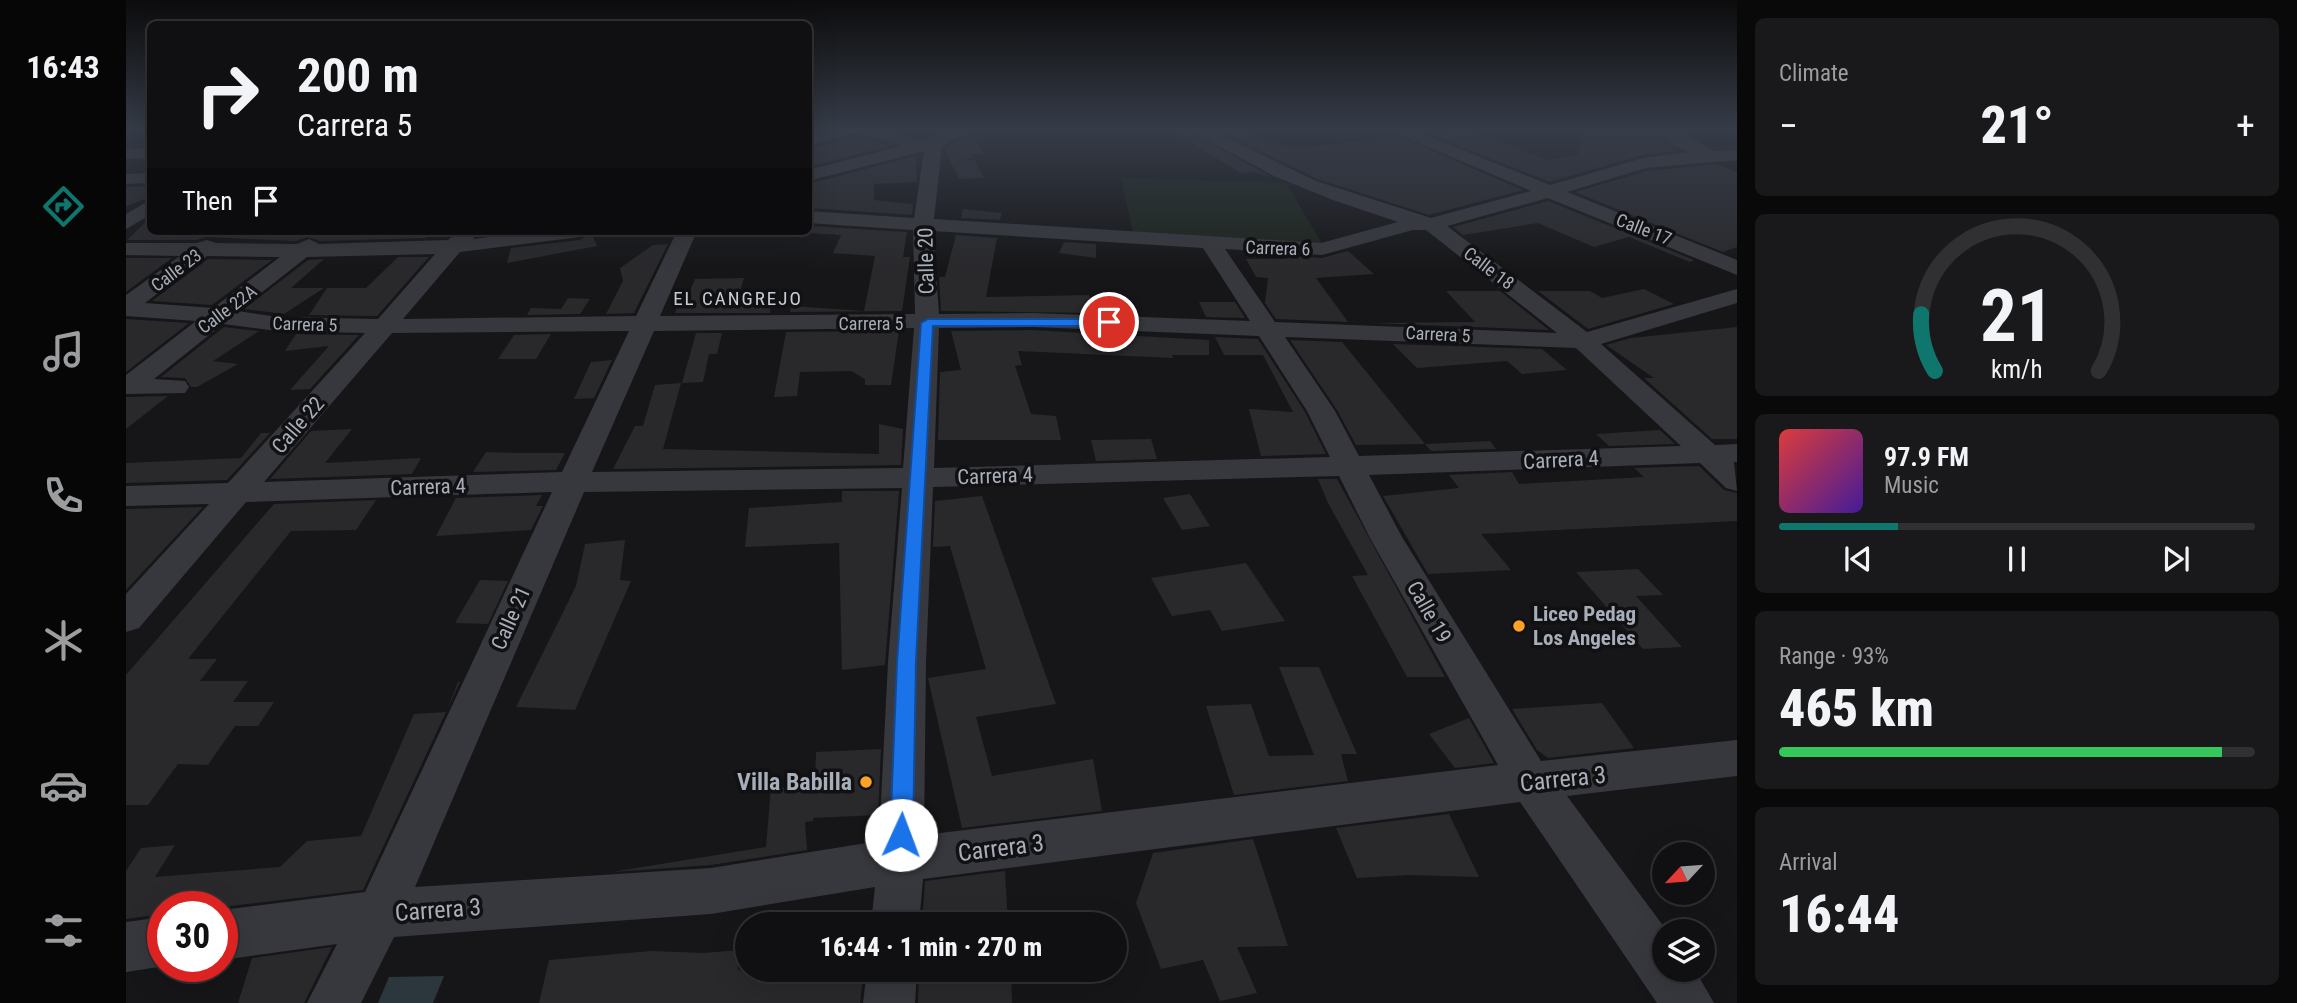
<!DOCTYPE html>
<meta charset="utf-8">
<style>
body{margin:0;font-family:"Roboto Condensed",sans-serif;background:#19191b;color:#f1f3f6;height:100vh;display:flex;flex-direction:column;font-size:26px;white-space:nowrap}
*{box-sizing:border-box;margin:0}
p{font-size:23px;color:#9c9d9f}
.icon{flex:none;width:38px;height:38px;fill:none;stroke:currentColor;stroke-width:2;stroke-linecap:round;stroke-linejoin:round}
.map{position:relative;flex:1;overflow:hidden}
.panel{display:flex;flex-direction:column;gap:18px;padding:18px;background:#09090a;width:560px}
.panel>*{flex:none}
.top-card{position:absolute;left:21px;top:21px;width:665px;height:214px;border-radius:10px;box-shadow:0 7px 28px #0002,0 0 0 2px #303032;background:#101012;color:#f1f3f6;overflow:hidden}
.needle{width:46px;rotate:244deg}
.tools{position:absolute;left:1526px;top:842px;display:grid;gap:14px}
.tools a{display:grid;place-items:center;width:63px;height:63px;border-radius:50%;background:#101012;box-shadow:0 7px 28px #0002,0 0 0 2px #303032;font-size:35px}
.speed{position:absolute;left:21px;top:891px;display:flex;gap:14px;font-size:35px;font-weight:700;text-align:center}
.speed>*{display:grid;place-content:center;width:91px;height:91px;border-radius:50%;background:#101012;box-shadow:0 7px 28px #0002,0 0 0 2px #303032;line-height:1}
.speed .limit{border:10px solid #d22;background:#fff;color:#111}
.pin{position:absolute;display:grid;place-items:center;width:60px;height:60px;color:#fff;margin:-30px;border:4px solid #fff;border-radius:50%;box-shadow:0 2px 7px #0007}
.me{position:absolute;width:77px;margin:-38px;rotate:2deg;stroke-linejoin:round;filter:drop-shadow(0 0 5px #0008)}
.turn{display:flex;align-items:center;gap:24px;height:147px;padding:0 35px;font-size:32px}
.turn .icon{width:91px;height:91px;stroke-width:2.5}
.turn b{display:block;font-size:49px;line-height:60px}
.then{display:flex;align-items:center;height:66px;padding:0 35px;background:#0003;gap:14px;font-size:26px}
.big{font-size:52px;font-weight:800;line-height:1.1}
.panel .widget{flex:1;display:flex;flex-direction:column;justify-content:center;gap:10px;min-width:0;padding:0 24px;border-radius:10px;background:#19191b}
.panel .dial{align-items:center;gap:0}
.dial svg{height:182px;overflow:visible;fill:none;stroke:#303032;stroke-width:7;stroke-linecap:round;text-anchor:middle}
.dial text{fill:#f1f3f6;stroke:none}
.song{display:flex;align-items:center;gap:21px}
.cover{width:84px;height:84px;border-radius:10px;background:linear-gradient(135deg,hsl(0 70% 55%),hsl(260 70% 35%))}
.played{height:7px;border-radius:4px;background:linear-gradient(90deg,#0f766e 25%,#303032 25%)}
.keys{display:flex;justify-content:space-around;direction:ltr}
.heat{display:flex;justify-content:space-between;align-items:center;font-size:38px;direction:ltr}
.charge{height:10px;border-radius:5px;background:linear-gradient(90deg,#34c759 93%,#303032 0)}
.trip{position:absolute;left:609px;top:912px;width:392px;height:70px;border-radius:35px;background:#101012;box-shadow:0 7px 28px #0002,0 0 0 2px #303032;font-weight:800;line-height:70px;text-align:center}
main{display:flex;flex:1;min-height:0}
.dock{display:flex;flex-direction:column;width:126px;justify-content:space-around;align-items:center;background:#060607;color:#9c9d9f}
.dock .icon{width:49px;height:49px}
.dock .current{color:#0f766e}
.dock b{font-size:32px;color:#f1f3f6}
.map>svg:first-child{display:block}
.green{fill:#1c241c}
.water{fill:#2b373d}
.building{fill:#29292c}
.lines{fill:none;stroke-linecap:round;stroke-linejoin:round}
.minor{fill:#37383d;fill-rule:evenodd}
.route{fill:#1a73e8;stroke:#114b97;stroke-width:2}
.poi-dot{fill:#ffa027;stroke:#111113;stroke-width:2.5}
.labels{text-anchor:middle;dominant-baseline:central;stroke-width:7;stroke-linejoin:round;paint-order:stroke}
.far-street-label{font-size:18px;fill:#a7aeb9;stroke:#111113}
.far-neighbourhood-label{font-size:19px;letter-spacing:2px;fill:#c8cdd5;stroke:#111113}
.street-label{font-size:21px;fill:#a7aeb9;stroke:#111113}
.poi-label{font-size:21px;font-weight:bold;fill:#a7aeb9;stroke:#111113;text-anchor:start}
.near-street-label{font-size:24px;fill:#a7aeb9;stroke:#111113}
.near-poi-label{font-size:24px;font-weight:bold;fill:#a7aeb9;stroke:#111113;text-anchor:end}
</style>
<main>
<nav class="dock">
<b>16:43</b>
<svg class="icon current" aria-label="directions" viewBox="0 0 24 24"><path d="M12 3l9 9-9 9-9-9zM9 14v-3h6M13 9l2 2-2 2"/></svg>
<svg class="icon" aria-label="music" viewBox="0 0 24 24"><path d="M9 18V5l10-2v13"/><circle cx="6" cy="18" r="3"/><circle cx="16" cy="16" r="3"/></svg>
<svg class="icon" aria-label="phone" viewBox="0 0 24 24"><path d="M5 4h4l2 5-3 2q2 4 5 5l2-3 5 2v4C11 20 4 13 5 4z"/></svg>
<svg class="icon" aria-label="climate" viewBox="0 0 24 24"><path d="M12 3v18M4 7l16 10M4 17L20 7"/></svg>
<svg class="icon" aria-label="car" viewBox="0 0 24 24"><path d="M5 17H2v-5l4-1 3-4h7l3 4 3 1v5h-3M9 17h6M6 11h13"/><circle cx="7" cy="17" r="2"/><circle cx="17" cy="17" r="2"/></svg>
<svg class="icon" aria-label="filters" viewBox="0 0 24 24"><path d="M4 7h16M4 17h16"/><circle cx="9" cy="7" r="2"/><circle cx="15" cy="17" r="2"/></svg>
</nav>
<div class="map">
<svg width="1611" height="1003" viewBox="0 0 1611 1003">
<rect width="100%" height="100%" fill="#161618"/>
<path class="green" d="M 995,178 L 1160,183 L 1197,245 L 1008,237 Z"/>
<path class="water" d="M 318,976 L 307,1003 L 252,1003 L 263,977 Z"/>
<path class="building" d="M 1044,129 L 1058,129 L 1147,178 L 1126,171 L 1116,174 Z
M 1089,129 L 1115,129 L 1165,149 L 1273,137 L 1397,190 L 1303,215 L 1191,179 Z
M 1454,129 L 1531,129 L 1548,148 L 1545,148 L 1551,151 L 1516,155 L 1424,182 L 1303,134 L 1345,131 L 1421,160 L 1453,155 Z
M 847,134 L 857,154 L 846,154 L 847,157 L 838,161 L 848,160 L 858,178 L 833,179 L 818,148 Z
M 731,136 L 765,146 L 682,167 L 682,149 Z
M 790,156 L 791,182 L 748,184 L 748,200 L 787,204 L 786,215 L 682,208 L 682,184 Z
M 1590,164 L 1611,172 L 1611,247 L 1597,252 L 1449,192 L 1521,171 Z
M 24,186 L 24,197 L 0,206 L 0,187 Z
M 1422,201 L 1568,260 L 1564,262 L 1503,237 L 1468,247 L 1412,223 L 1337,235 L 1327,227 Z
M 837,209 L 876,213 L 874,220 L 835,218 Z
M 24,218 L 24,231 L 305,231 L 300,238 L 194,241 L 182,237 L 170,241 L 80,237 L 71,240 L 1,240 Z
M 682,226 L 781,232 L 777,257 L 784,257 L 776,311 L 664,312 L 665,306 L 738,311 L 749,256 L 707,253 L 715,235 L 682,233 Z
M 465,233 L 471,246 L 381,263 L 385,248 L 454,240 Z
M 830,235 L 871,238 L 860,297 L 963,295 L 970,313 L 815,311 L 813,277 L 819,277 Z
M 938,242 L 970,244 L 970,258 L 933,253 Z
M 542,244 L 508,313 L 480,314 L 497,281 L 494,268 L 527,245 Z
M 1222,251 L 1248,274 L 1190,278 L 1222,322 L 1150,319 L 1139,303 L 1142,278 L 1130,277 L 1120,259 L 1160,259 L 1155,255 L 1196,258 Z
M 272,257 L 303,257 L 251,316 L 183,315 L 201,288 L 240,288 Z
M 0,258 L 46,258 L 0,292 Z
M 82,259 L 146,260 L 86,305 L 26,301 Z
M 198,259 L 165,288 L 198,288 L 158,314 L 118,309 L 182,260 Z
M 618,278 L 612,298 L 646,297 L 644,313 L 549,313 L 553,298 L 561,298 L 569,279 Z
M 1518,289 L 1548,304 L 1462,329 L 1412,291 L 1464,291 L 1476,298 Z
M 1320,291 L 1374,291 L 1423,330 L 1245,323 L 1349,322 Z
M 442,298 L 464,299 L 454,314 L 401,315 L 405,308 L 435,309 Z
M 1073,302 L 1109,302 L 1119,318 L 1080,317 Z
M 0,319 L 63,323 L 0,372 Z
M 98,327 L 133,331 L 87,361 L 112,364 L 71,387 L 65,387 L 59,378 L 35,377 Z
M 1611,327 L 1611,439 L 1586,439 L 1518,378 L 1528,378 L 1480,345 L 1505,338 Z
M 906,330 L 1083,340 L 1083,355 L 1046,355 L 1047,358 L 892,351 L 896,365 L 889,366 L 905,414 L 930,416 L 935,440 L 812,440 L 814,372 L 835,370 L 825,331 Z
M 773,331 L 765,385 L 739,385 L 739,379 L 725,371 L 674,372 L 671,396 L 648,397 L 660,332 Z
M 570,333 L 596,333 L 591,354 L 583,354 L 577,382 L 556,383 Z
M 170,334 L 233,335 L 184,389 L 164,390 L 203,346 L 159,351 Z
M 425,334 L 410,359 L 372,359 L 388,335 Z
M 1089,337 L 1132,339 L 1179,412 L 1200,454 L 1135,456 L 1123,409 L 1167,412 L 1137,355 L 1098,355 Z
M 1164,340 L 1216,342 L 1299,444 L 1230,445 L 1211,410 Z
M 1267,344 L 1416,349 L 1441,370 L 1396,374 L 1381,361 L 1291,368 Z
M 486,360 L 468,398 L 448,399 L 465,362 Z
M 555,383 L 537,449 L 753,454 L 753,424 L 777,429 L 775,465 L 487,469 L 509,426 L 517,426 L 529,385 Z
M 42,396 L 0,429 L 0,397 Z
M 226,429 L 199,463 L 295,458 L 286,474 L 144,479 L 185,431 Z
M 1534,430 L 1549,444 L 1483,446 L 1470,434 Z
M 135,433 L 144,433 L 101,480 L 0,483 L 0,463 L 115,458 Z
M 1025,439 L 1031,459 L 970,461 L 965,440 Z
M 1364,441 L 1370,449 L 1305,451 L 1299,444 Z
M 360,452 L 389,453 L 439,453 L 430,470 L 347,472 Z
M 1573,466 L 1598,490 L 1611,493 L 1611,521 L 1355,534 L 1385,570 L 1302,574 L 1257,496 L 1333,488 L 1323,475 L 1386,472 L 1393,484 L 1518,477 L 1508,468 Z
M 1192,479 L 1211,479 L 1319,677 L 1281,677 L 1226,576 L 1242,575 L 1202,503 Z
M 716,491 L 773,491 L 759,665 L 716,670 L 713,543 L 619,547 L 623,508 L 716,502 Z
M 1064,494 L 1084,526 L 1056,530 L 1037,498 Z
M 416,495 L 410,506 L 417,506 L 405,530 L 310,536 L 330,498 Z
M 856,496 L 930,704 L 850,717 L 866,776 L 967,759 L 976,811 L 836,828 L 802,678 L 860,669 L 824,546 L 807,547 L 809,501 Z
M 250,500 L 230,530 L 165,531 L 62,659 L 91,659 L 74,681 L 122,681 L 107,702 L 148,702 L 132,726 L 109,726 L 82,765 L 52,764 L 22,805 L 0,805 L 0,675 L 148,504 Z
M 77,507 L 0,590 L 0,509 Z
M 499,540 L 494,580 L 505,581 L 449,710 L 390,707 L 450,586 L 459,544 Z
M 1120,563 L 1159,621 L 1096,631 L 1084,610 L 1046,616 L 1025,578 Z
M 1512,569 L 1537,595 L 1510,596 L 1556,647 L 1517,649 L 1450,572 Z
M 354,580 L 382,581 L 362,624 L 329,623 Z
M 1153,667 L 1193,667 L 1231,754 L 1215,754 L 1222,781 L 1108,795 L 1080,706 L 1125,704 L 1143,756 L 1188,755 Z
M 332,682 L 334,682 L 237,890 L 96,907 L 37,906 L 37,914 L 0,919 L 0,871 L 15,848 L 49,845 L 29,877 L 154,867 L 181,841 L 235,836 L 288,714 L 320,712 Z
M 1476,703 L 1508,748 L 1422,758 L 1411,750 L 1386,709 Z
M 1343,718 L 1368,763 L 1329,768 L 1303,734 Z
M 755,749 L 752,815 L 687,818 L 687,821 L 679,822 L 681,850 L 585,865 L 486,872 L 640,847 L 645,788 L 689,785 L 690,752 Z
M 1323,814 L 1353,877 L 1282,875 L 1231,878 L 1210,828 Z
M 1127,839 L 1162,946 L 1111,947 L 1131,993 L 1094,1001 L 1077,960 L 1035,969 L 1010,903 L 1027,853 Z
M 879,871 L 882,924 L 796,924 L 799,881 Z
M 206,947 L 178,1003 L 112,1003 L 126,958 Z
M 614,950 L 612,970 L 738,970 L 734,1003 L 413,1003 L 423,960 L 525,951 L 577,953 Z
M 793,970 L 885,970 L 886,1003 L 792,1003 Z"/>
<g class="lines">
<path class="minor" d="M 706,129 L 755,129 L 795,141 L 828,129 L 851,129 L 816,146 L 808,219 L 1195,243 L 1272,222 L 1207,200 L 1148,176 L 1061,129 L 1082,129 L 1190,181 L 1305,218 L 1405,191 L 1261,129 L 1284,129 L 1424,185 L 1517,158 L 1562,152 L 1546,144 L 1533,129 L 1551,129 L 1586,151 L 1611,150 L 1611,160 L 1520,168 L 1441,192 L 1611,260 L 1611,275 L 1422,198 L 1321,226 L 1461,332 L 1611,289 L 1611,303 L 1475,344 L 1589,445 L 1611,444 L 1611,462 L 1608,462 L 1611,491 L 1600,488 L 1574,463 L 1243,475 L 1276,537 L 1415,761 L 1611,740 L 1611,776 L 1441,796 L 1541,931 L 1538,931 L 1538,970 L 1569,970 L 1588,1003 L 1531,1003 L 1394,802 L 797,879 L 793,924 L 745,924 L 749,887 L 585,914 L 268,937 L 235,1003 L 181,1003 L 211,944 L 96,960 L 96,910 L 239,892 L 426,492 L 120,502 L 13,628 L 0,632 L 0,594 L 83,504 L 0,506 L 0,486 L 102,483 L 239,333 L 152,331 L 97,324 L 28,379 L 59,381 L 63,387 L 59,393 L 0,394 L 0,375 L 70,321 L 0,316 L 0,295 L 54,256 L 0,255 L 0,243 L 71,243 L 81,240 L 90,243 L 171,244 L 183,239 L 193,244 L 322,240 L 332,231 L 353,231 L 347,239 L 414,231 L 464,231 L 454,237 L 334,252 L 277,319 L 510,316 L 551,231 L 571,231 L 534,316 L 789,314 L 787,230 L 682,223 L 682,211 L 788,218 L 798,151 L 682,181 L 682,170 L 775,146 L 731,133 L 682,146 L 682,136 ZM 1287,230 L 1300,230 L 1431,333 L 1149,322 L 1099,249 L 1196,255 ZM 807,231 L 1077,248 L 1124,321 L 906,313 L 813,314 ZM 309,254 L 252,319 L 152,317 L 112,311 L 181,257 ZM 81,256 L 154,257 L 87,308 L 19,303 ZM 906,327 L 1133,336 L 1181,411 L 1204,457 L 808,468 L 813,328 ZM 788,328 L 777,468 L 466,472 L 528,331 ZM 503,331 L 436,472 L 138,482 L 266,333 ZM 1159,337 L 1450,348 L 1555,446 L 1233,456 L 1209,411 ZM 1213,476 L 1244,538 L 1372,765 L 798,835 L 800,662 L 807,487 ZM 776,488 L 762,662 L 753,841 L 585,868 L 289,887 L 458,492 Z
M 24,148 L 24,158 L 0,159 L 0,149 Z
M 24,173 L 24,183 L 0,184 L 0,174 Z
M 24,200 L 24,215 L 0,229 L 0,214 Z
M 37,917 L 39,966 L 0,972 L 0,922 Z
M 741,970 L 791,970 L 789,1003 L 737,1003 Z"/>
</g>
<linearGradient id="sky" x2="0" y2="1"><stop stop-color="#0c0c0d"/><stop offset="0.48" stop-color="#363c48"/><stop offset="1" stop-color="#363c48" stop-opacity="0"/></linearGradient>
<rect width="1611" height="270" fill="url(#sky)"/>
<path class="route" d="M 802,319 L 983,319 L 989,322 L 983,326 L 807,326 L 790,662 L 787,835 L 783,843 L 775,846 L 767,843 L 764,835 L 771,662 L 795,323 Z"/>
<g class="poi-dot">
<circle cx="1393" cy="626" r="7"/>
<circle cx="740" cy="782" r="7"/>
</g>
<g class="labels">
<g class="far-street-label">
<text transform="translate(1518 229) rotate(21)">Calle 17</text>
<text transform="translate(1152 248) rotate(2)">Carrera 6</text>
<text transform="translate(1363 268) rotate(37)">Calle 18</text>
<text transform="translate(50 270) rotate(-37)">Calle 23</text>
<text transform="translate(101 309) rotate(-37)">Calle 22A</text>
<text x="745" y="323">Carrera 5</text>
<text transform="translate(179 324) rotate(2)">Carrera 5</text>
<text transform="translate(1312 334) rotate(3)">Carrera 5</text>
</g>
<g class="far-neighbourhood-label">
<text x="612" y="298">EL CANGREJO</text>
</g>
<g class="street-label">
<text transform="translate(800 261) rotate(-91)">Calle 20</text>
<text transform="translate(172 425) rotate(-49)">Calle 22</text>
<text transform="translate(1435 460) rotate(-3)">Carrera 4</text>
<text transform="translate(869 476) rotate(-2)">Carrera 4</text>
<text transform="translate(302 487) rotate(-2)">Carrera 4</text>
<text transform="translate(1303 612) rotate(60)">Calle 19</text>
<text transform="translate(385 618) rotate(-66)">Calle 21</text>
</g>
<g class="poi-label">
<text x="1407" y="614">Liceo Pedag<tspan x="1407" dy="24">Los Angeles</tspan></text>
</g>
<g class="near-street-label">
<text transform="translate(1437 779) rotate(-6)">Carrera 3</text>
<text transform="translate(875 848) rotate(-7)">Carrera 3</text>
<text transform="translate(312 910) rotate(-4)">Carrera 3</text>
</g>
<g class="near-poi-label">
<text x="726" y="782">Villa Babilla</text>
</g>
</g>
</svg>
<div class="tools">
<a><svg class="needle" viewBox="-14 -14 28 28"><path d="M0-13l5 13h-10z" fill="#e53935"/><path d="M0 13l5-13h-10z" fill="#9c9d9f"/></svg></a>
<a><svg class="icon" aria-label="layers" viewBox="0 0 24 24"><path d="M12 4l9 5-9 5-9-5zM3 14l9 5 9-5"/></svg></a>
</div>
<div class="speed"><div class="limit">30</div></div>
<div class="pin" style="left:983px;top:322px;background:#d93025"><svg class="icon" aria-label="arrive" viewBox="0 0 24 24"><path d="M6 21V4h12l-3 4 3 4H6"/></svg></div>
<svg class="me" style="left:775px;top:835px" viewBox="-20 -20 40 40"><circle r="19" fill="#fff"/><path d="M0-13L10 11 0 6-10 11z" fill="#1a73e8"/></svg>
<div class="trip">16:44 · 1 min · 270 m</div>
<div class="top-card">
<div class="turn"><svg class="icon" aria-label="right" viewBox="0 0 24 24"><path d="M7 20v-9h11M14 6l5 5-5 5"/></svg><div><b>200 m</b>Carrera 5</div></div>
<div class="then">Then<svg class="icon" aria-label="arrive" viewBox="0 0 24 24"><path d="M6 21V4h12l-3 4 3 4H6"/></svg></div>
</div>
</div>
<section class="panel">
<div class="widget"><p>Climate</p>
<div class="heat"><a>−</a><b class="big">21°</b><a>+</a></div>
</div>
<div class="widget dial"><svg viewBox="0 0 100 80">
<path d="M14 69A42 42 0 1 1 86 69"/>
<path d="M14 69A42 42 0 0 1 8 44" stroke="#0f766e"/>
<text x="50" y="56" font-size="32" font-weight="700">21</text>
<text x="50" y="72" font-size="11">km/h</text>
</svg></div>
<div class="widget">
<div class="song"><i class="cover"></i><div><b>97.9 FM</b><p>Music</p></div></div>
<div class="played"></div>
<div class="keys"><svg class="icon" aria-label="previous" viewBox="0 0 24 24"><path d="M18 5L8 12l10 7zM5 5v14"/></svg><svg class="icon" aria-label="pause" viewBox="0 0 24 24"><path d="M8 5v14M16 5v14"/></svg><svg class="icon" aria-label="next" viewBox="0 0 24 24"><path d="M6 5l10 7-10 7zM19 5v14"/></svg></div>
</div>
<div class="widget"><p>Range · 93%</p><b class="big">465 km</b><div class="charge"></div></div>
<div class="widget"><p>Arrival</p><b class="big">16:44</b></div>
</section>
</main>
